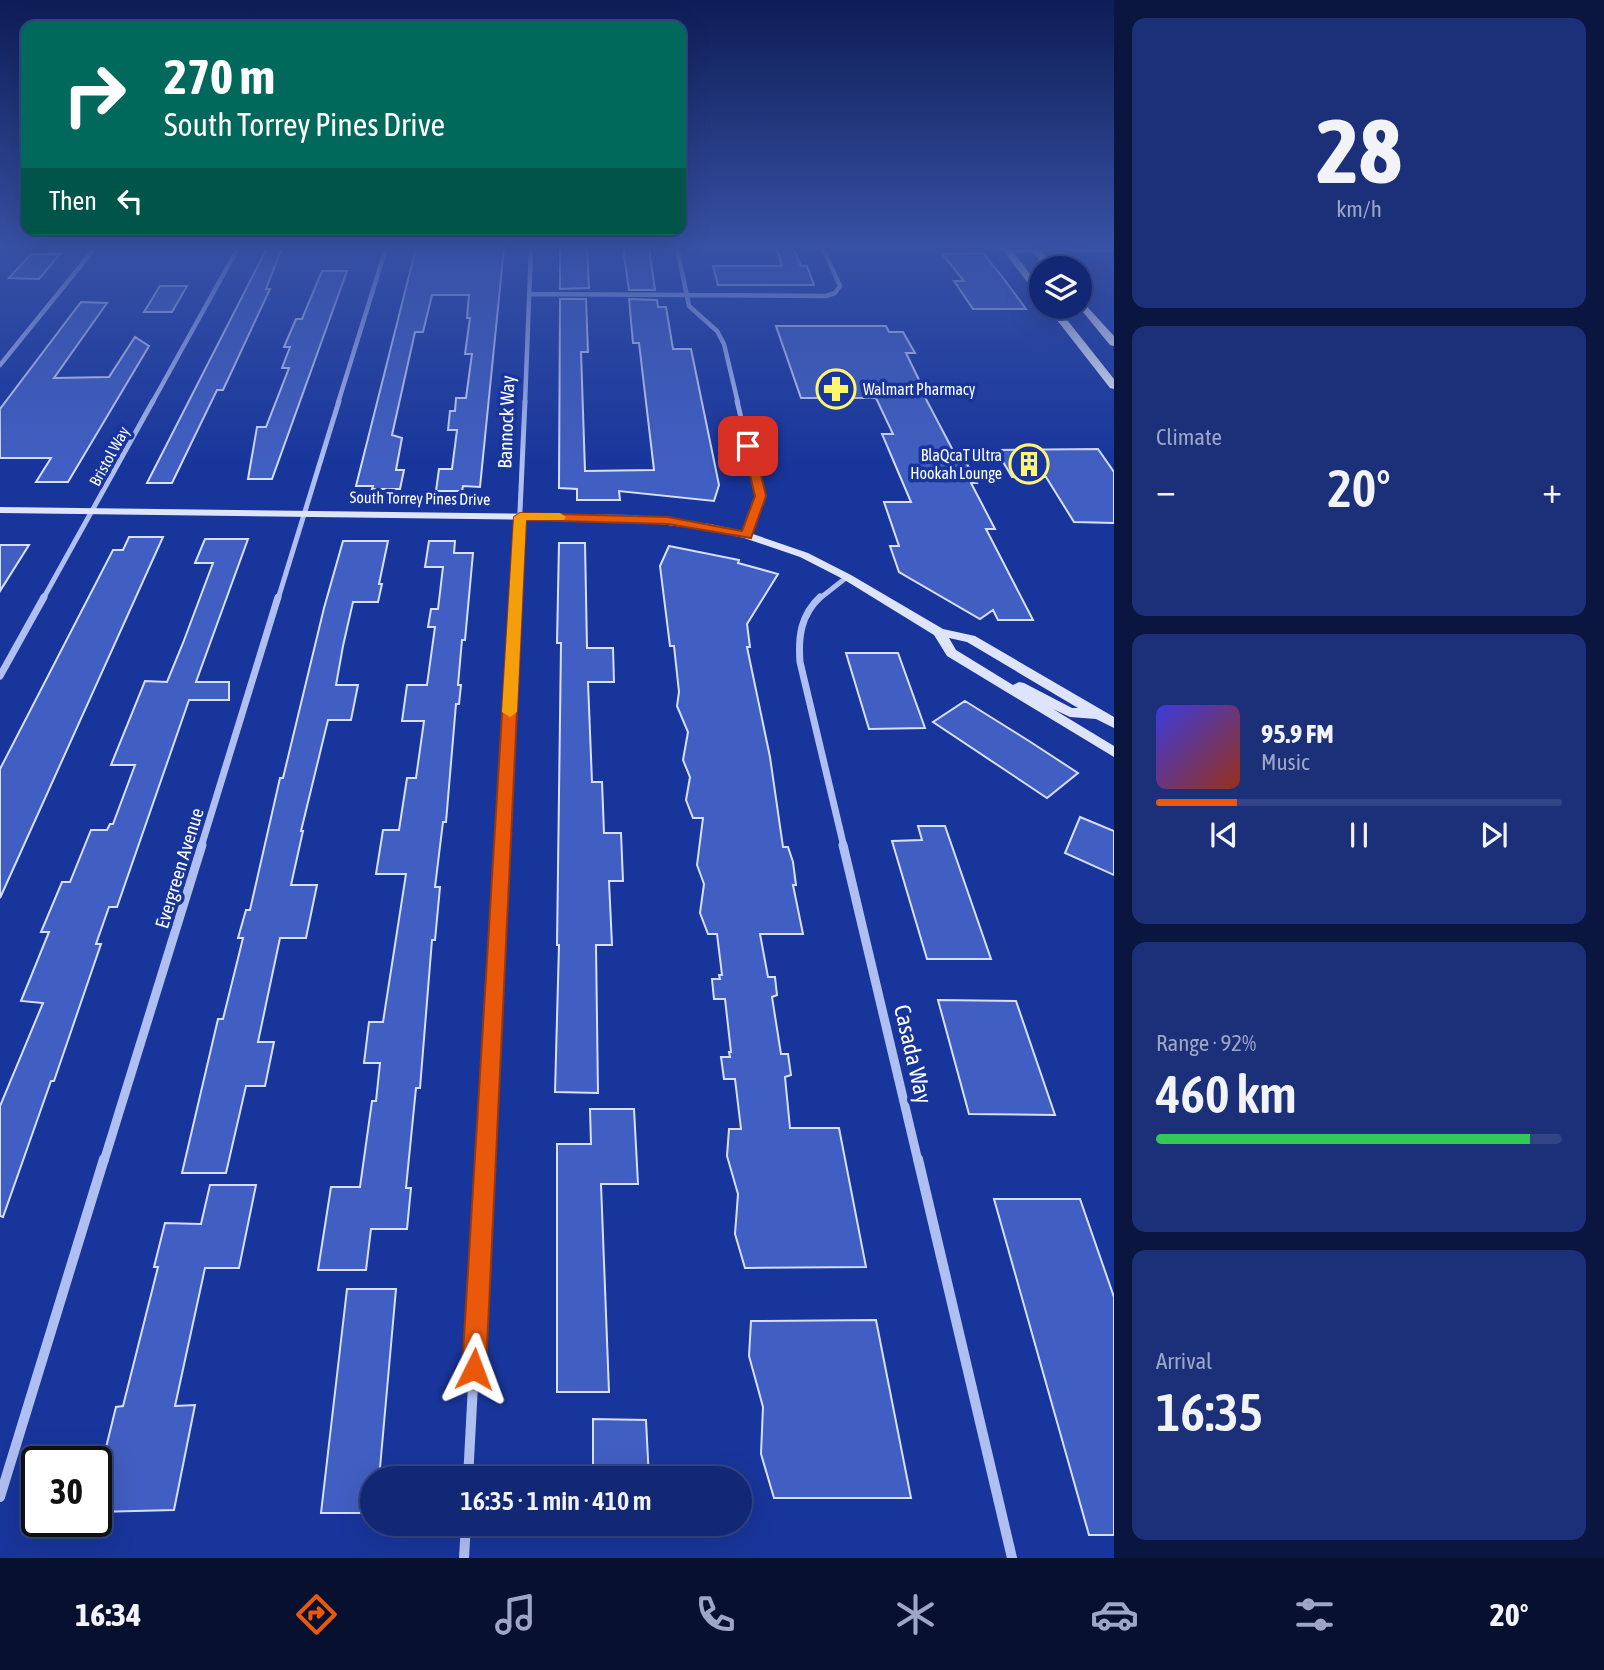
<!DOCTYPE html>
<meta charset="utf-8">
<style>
body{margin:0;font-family:"Asap Condensed",sans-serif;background:#1b3079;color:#f1f3f6;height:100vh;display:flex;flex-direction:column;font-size:26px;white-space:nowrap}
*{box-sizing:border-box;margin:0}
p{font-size:23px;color:#9ca6c5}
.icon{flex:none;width:38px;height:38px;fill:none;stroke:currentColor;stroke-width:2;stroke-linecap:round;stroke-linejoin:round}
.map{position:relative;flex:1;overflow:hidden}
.sheet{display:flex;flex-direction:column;gap:18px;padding:18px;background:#0a1640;width:490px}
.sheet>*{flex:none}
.banner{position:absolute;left:21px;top:21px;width:665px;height:214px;border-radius:14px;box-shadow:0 7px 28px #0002,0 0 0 2px #314486;background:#00695c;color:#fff;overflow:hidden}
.tools{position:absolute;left:1029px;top:256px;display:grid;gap:14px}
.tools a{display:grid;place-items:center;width:63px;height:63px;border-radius:50%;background:#122874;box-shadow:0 7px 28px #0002,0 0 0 2px #314486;font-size:35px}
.speed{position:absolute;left:21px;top:1446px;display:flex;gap:14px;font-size:35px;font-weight:700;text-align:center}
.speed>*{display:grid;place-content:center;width:91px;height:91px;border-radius:50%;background:#122874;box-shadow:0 7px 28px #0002,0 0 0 2px #314486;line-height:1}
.speed .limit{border:4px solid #111;border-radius:10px;background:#fff;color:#111}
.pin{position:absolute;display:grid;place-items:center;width:60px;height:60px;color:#fff;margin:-30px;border-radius:14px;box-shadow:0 4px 10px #0006}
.me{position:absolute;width:77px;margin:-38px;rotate:3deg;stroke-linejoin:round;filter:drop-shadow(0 0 5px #0008)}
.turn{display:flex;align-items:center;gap:24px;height:147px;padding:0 28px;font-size:32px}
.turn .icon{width:91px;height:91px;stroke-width:2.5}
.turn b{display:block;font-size:49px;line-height:60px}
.then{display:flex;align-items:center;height:66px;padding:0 28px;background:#0003;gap:14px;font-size:26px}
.big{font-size:52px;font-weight:600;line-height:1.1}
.sheet .tile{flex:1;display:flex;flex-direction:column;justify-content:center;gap:10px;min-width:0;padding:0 24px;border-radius:14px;background:#1b3079}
.sheet .dial{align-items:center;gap:0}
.dial b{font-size:91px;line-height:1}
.song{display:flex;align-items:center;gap:21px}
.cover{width:84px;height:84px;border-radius:10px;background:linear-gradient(135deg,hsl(240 70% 55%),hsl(10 70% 35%))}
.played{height:7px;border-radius:4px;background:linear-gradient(90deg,#ea580c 20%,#314486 20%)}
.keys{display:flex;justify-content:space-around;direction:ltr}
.heat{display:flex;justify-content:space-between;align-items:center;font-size:38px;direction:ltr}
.charge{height:10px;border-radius:5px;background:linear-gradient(90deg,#34c759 92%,#314486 0)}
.trip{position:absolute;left:360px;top:1466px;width:392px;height:70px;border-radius:35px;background:#122874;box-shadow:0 7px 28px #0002,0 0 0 2px #314486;font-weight:600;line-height:70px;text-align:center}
.dock{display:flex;height:112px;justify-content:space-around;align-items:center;background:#07102e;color:#9ca6c5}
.dock .icon{width:49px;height:49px}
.dock .selected{color:#ea580c}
.dock b{font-size:32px;color:#f1f3f6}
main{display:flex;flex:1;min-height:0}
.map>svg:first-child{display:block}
.building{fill:#415fc2;stroke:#d7dffc;stroke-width:2}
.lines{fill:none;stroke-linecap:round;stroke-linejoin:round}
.minor-far4{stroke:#afbff2;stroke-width:4.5}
.minor-far3{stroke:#afbff2;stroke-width:5}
.minor-far2{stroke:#afbff2;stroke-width:7}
.minor-far1{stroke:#afbff2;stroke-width:9}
.minor{stroke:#afbff2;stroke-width:10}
.tertiary{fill:#afbff2;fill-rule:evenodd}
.secondary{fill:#dee4fc;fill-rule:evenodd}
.primary{fill:#fafbff;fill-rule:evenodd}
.route{fill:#ea580c;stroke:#983908;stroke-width:2}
.slow{fill:#f59e0b}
.labels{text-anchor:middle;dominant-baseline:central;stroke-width:7;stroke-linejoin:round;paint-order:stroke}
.far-poi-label{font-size:16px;fill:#fff;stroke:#18359b;text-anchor:start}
.far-street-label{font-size:16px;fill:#fff;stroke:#18359b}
.street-label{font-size:19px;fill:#fff;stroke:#18359b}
.near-street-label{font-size:23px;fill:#fff;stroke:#18359b}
</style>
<main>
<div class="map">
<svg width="1114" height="1558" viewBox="0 0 1114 1558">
<rect width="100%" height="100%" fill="#18359b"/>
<path class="building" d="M 267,248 L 282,248 L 266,289 L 270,289 L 223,390 L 217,390 L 172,483 L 147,483 Z
M 416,248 L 504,248 L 480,487 L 463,486 L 462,491 L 436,491 L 439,469 L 452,469 L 457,430 L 448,430 L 450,411 L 455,411 L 456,398 L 466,398 L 472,354 L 465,354 L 470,318 L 467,318 L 469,295 L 432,295 L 423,332 L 415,332 L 392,435 L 402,438 L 396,470 L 404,470 L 400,489 L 372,489 L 373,486 L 356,486 Z
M 560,248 L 587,248 L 589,288 L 560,289 Z
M 623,248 L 649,248 L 655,290 L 629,290 Z
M 776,248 L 793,248 L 801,266 L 807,266 L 814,285 L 718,285 L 713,266 L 782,266 Z
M 983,253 L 1004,279 L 1026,309 L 973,309 L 954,281 L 964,281 L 942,254 Z
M 31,254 L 60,254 L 39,279 L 9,278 Z
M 322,271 L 347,271 L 272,479 L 248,479 L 257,427 L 266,427 L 289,368 L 282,368 L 290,347 L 284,347 L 296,319 L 302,319 Z
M 160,286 L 187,286 L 172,312 L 144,312 Z
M 560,299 L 586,299 L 588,352 L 581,352 L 585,471 L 654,470 L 639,343 L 633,343 L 629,299 L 657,300 L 658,307 L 666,307 L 673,349 L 691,349 L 719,485 L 714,501 L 619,491 L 620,500 L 577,500 L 577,489 L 559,488 Z
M 81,302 L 107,303 L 54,378 L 109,377 L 135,337 L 149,346 L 68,482 L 36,482 L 51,458 L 0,458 L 0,409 Z
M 776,326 L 886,326 L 889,332 L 903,332 L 915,353 L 906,353 L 920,382 L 917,382 L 958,460 L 965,460 L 977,483 L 971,483 L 995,529 L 986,529 L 1033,620 L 998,620 L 993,610 L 980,619 L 899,572 L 890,546 L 899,546 L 884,502 L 911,502 L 882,434 L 893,434 L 876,398 L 801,398 Z
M 1098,449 L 1114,472 L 1114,523 L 1074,522 L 1046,477 L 1012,477 L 996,450 Z
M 129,537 L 163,537 L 0,898 L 0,769 L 113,550 L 123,550 Z
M 205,539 L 248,539 L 196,682 L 229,682 L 229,700 L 189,700 L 117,907 L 109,907 L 96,944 L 101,944 L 54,1081 L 51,1081 L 3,1217 L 0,1216 L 0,1106 L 43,1003 L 21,1001 L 49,932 L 41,932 L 62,882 L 70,882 L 91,830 L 107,830 L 110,824 L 113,824 L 135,765 L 111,765 L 145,681 L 167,682 L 183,643 L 213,563 L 195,563 Z
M 343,541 L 388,541 L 379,584 L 382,584 L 378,602 L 353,602 L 343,646 L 336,685 L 358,685 L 351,720 L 328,720 L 301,831 L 303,831 L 291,885 L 317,885 L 306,938 L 280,938 L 258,1042 L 274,1042 L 265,1086 L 246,1086 L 226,1173 L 182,1173 L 218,1019 L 223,1019 L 243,938 L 238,938 L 246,910 L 250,910 L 280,778 L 283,778 L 324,608 Z
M 429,541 L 455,541 L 454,553 L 473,553 L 465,640 L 462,640 L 458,685 L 461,685 L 459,704 L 456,704 L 446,822 L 443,822 L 435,887 L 440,887 L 435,940 L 432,940 L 420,1088 L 416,1088 L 406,1188 L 411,1188 L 407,1229 L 371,1229 L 366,1270 L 318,1270 L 331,1187 L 360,1187 L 372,1101 L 376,1101 L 380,1063 L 364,1063 L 369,1022 L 383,1022 L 406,874 L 376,874 L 383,830 L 399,830 L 407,778 L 416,778 L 424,721 L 402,721 L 407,685 L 427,685 L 435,627 L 428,627 L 431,609 L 438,609 L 443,567 L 425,567 Z
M 559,543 L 585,543 L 587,648 L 613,648 L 614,682 L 588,682 L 592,782 L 602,782 L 604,833 L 621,833 L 623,881 L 609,881 L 612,945 L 596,945 L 598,1093 L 555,1092 L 559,945 L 557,945 L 561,643 L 557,643 Z
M 0,545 L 29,545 L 0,591 Z
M 669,546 L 739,560 L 738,563 L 778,574 L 747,624 L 750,647 L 747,647 L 770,757 L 783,847 L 788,847 L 793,862 L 796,885 L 793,885 L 803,934 L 760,934 L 768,977 L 775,977 L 777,995 L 772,997 L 781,1054 L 788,1054 L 791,1075 L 785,1077 L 790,1128 L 839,1128 L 866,1267 L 745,1268 L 735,1234 L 738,1194 L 727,1156 L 729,1129 L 741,1129 L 735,1079 L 724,1079 L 721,1057 L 730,1057 L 729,1052 L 731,1052 L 725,999 L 714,999 L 712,979 L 720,979 L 719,975 L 722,975 L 717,934 L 708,934 L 700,913 L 704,884 L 697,865 L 703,818 L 693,818 L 686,800 L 690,777 L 683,760 L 688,732 L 677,706 L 679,692 L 674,646 L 670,646 L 660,566 Z
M 846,653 L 898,653 L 925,728 L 869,729 Z
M 965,701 L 1029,741 L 1078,773 L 1047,798 L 933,722 Z
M 1080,817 L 1114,831 L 1114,875 L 1065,853 Z
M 918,826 L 945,826 L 991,959 L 927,959 L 892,841 L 922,840 Z
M 938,1000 L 1016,1001 L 1055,1115 L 969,1114 Z
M 590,1109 L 634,1109 L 638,1184 L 601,1184 L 609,1392 L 557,1392 L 557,1144 L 591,1144 Z
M 210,1185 L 256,1185 L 239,1268 L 205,1268 L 175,1406 L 195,1405 L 174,1510 L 96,1512 L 96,1488 L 116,1407 L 123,1406 L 158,1267 L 154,1267 L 165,1223 L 201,1224 Z
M 994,1199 L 1080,1199 L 1114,1297 L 1114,1535 L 1089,1535 Z
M 347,1289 L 396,1289 L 379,1479 L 373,1479 L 373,1513 L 321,1513 Z
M 876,1320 L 911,1498 L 774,1498 L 761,1454 L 763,1407 L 749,1356 L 751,1321 Z
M 593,1419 L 646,1420 L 649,1479 L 593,1479 Z"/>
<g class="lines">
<path class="minor-far4" d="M 677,248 L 689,306 L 717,331 L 724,344 L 738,403
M 529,294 L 826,296 L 835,293 L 840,286 L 823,248
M 0,365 L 95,248
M 152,403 L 238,248
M 338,403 L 386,248
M 525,403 L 531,248"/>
<path class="minor-far3" d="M 737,401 L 760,497 L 747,535
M 43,599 L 153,401
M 278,599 L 339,401
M 516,599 L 525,401
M 819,599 L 847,577"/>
<path class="minor-far2" d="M 820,597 C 801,615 798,636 800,662 L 844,847
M 0,676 L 44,597
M 201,847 L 278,597
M 503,847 L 516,597"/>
<path class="minor-far1" d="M 843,845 L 918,1161
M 104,1161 L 202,845
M 485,1161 L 503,845"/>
<path class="minor" d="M 918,1159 L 1012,1558
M 468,1479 L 485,1159
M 0,1497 L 104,1159
M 464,1558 L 466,1524"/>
<path class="tertiary" d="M 1114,248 L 1114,252 L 1007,253 L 1004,251 L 1007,249 Z"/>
<path class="secondary" d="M 0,507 L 633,515 L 710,524 L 747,532 L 808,553 L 851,575 L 943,629 L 975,636 L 1114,717 L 1114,728 L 1096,719 L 1070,717 L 1053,709 L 1114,746 L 1114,757 L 947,656 L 934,635 L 843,579 L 800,557 L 744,538 L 710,530 L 633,521 L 0,513 ZM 949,638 L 967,642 L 1078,708 L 1072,708 L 1024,683 L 1019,682 L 1013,685 L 956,650 Z"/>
<path class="primary" d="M 1001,248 L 1010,248 L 1041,288 L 1041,297 L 1038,296 Z
M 1030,248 L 1039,248 L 1056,268 L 1046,268 Z
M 1080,299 L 1114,336 L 1114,346 L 1110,345 L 1078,306 Z
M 1046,306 L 1056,306 L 1114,379 L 1114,389 L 1110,388 Z"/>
</g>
<linearGradient id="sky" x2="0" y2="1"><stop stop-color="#0d1d55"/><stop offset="0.53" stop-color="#3751a4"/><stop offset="1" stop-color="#3751a4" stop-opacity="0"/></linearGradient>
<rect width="1114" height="466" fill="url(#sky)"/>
<path class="route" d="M 748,442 L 754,446 L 766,496 L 751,538 L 668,524 L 526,520 L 486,1369 L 483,1377 L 474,1381 L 465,1377 L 462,1369 L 514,517 L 520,513 L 668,517 L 742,531 L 755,496 L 743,446 Z"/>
<path class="slow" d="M 560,513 L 566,517 L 564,520 L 526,520 L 517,712 L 510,717 L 502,712 L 514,517 L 520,513 Z"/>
<defs>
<g id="pharmacy-ring" transform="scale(2.0125)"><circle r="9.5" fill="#18359b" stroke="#fff570" stroke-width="1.5"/><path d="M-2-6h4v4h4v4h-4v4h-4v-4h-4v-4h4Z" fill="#fff570"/></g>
<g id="building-ring" transform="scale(2.0125)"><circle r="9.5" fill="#18359b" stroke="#fff570" stroke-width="1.5"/><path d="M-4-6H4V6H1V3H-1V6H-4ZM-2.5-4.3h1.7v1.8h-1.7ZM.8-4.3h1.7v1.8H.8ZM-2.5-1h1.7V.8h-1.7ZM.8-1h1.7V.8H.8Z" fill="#fff570"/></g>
</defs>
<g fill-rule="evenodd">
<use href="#pharmacy-ring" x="836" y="389"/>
<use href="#building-ring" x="1029" y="464"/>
</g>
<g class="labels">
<g class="far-poi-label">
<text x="863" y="389">Walmart Pharmacy</text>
<text x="1002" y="455" text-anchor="end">BlaQcaT Ultra<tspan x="1002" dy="18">Hookah Lounge</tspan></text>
</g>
<g class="far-street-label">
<text transform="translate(109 456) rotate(-61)">Bristol Way</text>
<text transform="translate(420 498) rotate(1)">South Torrey Pines Drive</text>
</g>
<g class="street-label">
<text transform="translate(506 422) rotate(-88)">Bannock Way</text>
<text transform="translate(179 868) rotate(-73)">Evergreen Avenue</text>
</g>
<g class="near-street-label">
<text transform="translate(913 1054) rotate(77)">Casada Way</text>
</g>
</g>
</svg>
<div class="tools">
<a><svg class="icon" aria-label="layers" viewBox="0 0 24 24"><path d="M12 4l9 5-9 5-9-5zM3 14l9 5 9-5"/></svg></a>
</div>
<div class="speed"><div class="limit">30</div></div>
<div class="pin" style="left:748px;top:446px;background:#d93025"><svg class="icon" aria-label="arrive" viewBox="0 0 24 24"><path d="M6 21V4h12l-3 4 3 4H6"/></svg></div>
<svg class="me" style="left:474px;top:1369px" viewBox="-20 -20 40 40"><path d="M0-17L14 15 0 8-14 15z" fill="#ea580c" stroke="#fff" stroke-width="4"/></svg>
<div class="trip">16:35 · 1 min · 410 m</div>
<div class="banner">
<div class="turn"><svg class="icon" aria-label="right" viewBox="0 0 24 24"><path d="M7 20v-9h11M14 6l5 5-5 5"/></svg><div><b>270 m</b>South Torrey Pines Drive</div></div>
<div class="then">Then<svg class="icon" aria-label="left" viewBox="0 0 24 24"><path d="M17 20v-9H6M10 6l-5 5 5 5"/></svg></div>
</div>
</div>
<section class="sheet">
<div class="tile dial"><b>28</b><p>km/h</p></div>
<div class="tile"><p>Climate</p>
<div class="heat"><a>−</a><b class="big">20°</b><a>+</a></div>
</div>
<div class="tile">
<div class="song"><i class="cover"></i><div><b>95.9 FM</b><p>Music</p></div></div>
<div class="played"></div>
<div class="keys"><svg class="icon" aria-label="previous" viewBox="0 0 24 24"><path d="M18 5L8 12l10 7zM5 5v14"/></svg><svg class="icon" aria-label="pause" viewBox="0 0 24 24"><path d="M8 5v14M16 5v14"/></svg><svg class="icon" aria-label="next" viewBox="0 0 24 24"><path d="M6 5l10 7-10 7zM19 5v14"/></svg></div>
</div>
<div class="tile"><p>Range · 92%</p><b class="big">460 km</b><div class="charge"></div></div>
<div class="tile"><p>Arrival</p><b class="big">16:35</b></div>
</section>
</main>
<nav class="dock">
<b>16:34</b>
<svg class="icon selected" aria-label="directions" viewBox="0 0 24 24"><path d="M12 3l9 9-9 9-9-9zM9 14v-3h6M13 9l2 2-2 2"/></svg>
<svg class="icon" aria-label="music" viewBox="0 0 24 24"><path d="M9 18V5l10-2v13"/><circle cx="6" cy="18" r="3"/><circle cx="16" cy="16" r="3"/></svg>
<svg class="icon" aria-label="phone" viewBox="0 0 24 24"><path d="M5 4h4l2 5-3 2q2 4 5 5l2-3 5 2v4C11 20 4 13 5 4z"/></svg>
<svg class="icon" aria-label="climate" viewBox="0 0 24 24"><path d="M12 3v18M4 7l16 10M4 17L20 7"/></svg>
<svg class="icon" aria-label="car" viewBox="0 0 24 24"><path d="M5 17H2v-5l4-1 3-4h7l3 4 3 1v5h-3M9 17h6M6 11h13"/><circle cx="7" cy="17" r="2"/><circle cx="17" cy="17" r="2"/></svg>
<svg class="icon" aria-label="filters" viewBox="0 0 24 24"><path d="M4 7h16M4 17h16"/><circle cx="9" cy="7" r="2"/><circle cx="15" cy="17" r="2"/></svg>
<b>20°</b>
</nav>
